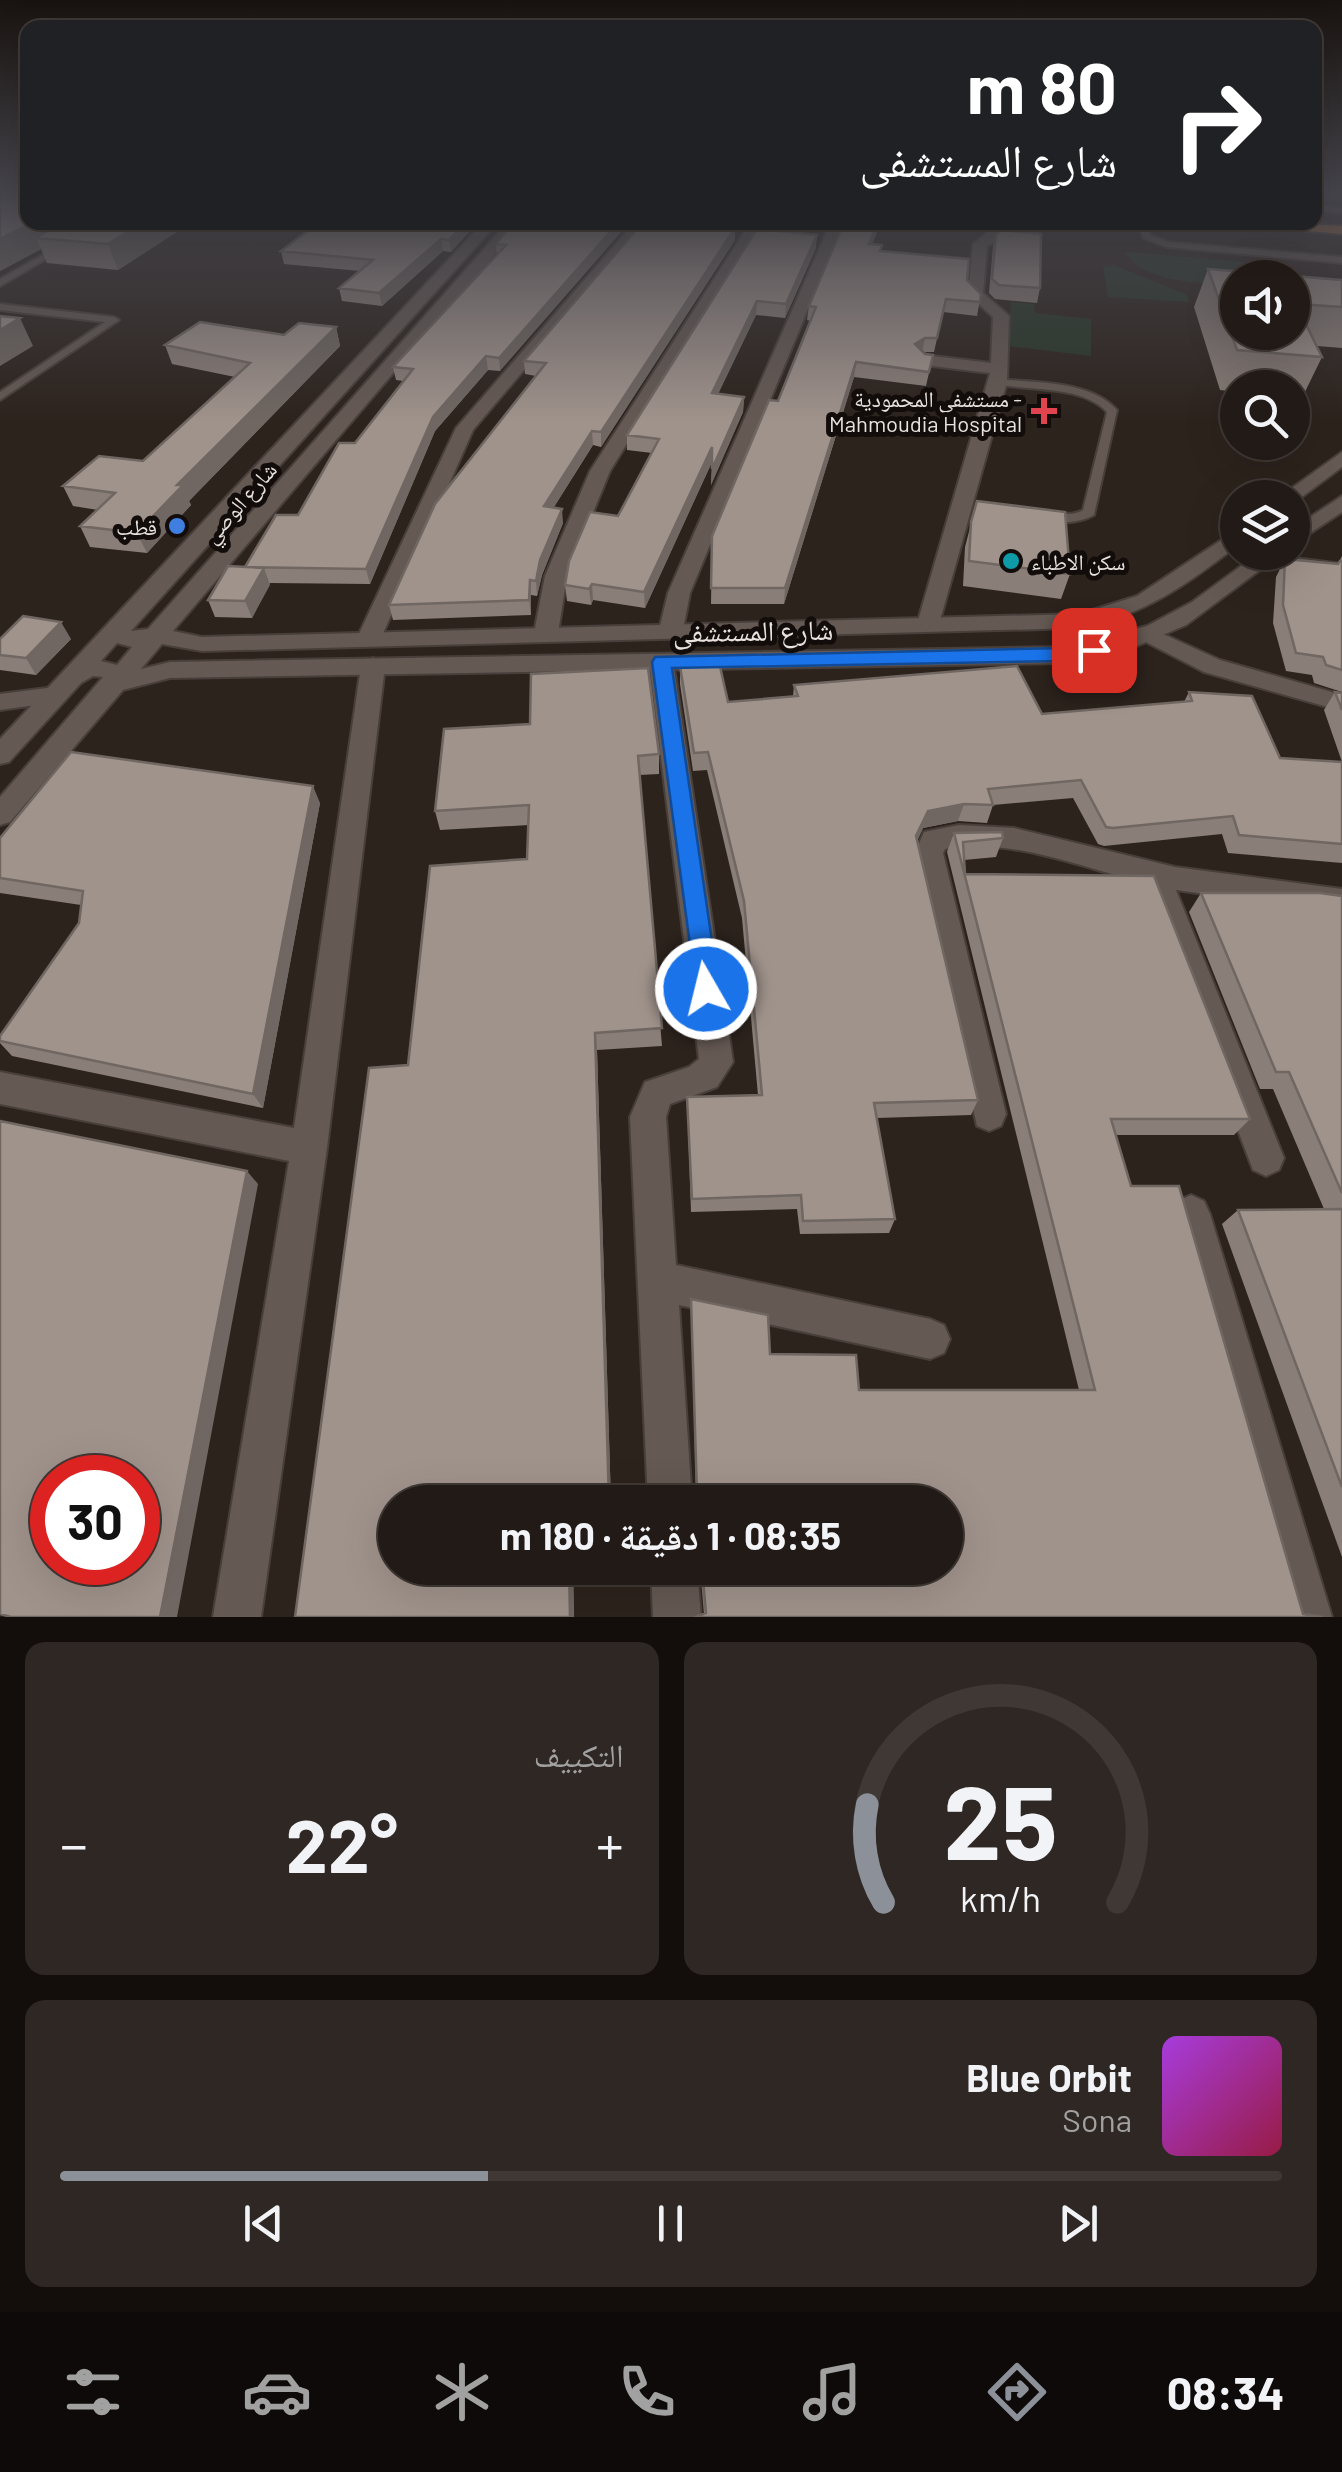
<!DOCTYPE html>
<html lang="ar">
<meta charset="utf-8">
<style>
body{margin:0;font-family:Barlow,"Noto Naskh Arabic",sans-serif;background:#2e2723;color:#f1f3f6;direction:rtl;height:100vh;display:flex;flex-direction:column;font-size:38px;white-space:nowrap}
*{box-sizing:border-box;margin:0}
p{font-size:32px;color:#a2a1a1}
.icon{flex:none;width:55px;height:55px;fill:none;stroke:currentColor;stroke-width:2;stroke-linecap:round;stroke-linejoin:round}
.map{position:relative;height:1617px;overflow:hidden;direction:ltr}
.panel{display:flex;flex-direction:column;gap:25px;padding:25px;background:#130e0c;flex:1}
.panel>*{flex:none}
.hud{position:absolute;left:20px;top:20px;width:1302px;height:210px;border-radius:20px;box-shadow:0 10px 40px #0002,0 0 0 2px #3f3835;direction:rtl;background:#202124;color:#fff;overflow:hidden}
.buttons{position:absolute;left:1220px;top:260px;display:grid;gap:20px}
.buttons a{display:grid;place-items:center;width:90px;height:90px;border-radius:50%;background:#221a16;box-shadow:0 10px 40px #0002,0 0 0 2px #3f3835;font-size:50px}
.speed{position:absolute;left:30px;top:1455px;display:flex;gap:20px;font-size:50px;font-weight:700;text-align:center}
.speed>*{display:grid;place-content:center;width:130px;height:130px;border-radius:50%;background:#221a16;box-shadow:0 10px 40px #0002,0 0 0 2px #3f3835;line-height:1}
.speed .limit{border:15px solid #d22;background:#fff;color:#111}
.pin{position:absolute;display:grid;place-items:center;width:85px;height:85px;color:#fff;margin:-42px;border-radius:20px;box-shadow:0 5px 15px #0006}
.me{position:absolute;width:110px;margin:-55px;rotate:352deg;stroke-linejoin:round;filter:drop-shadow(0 0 8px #0008)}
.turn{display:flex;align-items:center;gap:35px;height:210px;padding:0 40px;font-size:45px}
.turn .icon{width:130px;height:130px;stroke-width:2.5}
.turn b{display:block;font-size:70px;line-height:85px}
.big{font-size:75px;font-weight:700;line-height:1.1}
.panel .tile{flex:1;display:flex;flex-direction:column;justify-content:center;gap:15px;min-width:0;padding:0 35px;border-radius:20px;background:#2e2723}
.panel .dial{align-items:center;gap:0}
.dial svg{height:260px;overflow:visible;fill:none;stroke:#3f3835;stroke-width:7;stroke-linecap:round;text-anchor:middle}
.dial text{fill:#f1f3f6;stroke:none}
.song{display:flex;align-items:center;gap:30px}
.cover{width:120px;height:120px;border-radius:15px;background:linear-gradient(135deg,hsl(280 70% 55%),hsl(340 70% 35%))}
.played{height:10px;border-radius:5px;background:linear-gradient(90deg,#8c9099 35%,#3f3835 35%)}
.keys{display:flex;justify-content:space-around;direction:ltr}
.heat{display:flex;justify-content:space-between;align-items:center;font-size:55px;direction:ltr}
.panel .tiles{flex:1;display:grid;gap:25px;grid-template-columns:1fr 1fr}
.tile:last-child{grid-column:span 2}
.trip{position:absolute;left:378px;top:1485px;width:585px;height:100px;border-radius:50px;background:#221a16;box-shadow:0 10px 40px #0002,0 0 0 2px #3f3835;font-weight:700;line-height:100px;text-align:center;direction:rtl}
.menu{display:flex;height:160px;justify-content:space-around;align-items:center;background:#0e0a09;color:#a2a1a1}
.menu .icon{width:70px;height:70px}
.menu .selected{color:#8c9099}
.menu b{font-size:45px;color:#f1f3f6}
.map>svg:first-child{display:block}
.green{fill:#293729}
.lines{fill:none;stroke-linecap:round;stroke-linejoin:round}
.service-casing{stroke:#483f3b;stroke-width:4}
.minor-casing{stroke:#483f3b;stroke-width:4}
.tertiary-casing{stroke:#483f3b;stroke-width:4}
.primary-casing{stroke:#483f3b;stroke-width:4}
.service{fill:#655953;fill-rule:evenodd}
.minor{fill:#655953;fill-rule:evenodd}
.tertiary{fill:#655953;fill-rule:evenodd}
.primary{fill:#c1763a;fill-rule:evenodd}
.wall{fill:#8a7e78}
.shaded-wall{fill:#706762}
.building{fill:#a0938c;stroke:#706762;stroke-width:2.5;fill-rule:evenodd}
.route{fill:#1a73e8;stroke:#114b97;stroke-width:2.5}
.health-dot{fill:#e0444e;stroke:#120d0b;stroke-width:4}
.shop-dot{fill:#3f7fe0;stroke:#120d0b;stroke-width:4}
.culture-dot{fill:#0f9aa8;stroke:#120d0b;stroke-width:4}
.labels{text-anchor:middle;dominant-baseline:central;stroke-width:10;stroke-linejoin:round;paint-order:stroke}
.far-poi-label{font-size:22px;fill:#e9e2de;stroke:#120d0b;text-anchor:end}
.far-street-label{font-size:22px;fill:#e9e2de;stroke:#120d0b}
.street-label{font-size:28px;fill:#e9e2de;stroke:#120d0b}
</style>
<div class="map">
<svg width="1342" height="1617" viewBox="0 0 1342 1617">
<rect width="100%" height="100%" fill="#2d231d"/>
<path class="green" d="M 1125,252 L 1282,265 L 1283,267 C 1267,281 1244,272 1227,285 C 1198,283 1140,281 1125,252 Z
M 1114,265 L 1187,295 L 1189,302 L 1108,297 L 1103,267 Z
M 1011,302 L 1034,304 L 1035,313 L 1091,319 L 1091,356 L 1007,346 Z"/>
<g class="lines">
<g class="service-casing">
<path id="service" d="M 1315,206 L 1342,208 L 1342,212 L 1315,210 Z
M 1139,222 L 1147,222 L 1150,235 L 1168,242 L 1342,257 L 1342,263 L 1167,247 L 1143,238 Z
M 60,245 L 67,247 L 0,286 L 0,279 Z
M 0,304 L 114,317 L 119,320 L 0,400 L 0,392 L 105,322 L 0,310 Z
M 998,379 C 1035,383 1090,380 1117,410 L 1094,515 C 1078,524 1053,525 1038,517 C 1051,508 1069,519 1083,510 L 1107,412 C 1082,385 1029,391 994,384 L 994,380 Z"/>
</g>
<g class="minor-casing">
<path id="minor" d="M 635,222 L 649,222 L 473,430 L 381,638 L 369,645 L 361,643 L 357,638 L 456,428 Z
M 751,222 L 764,222 L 610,471 L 567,576 L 558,633 L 554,638 L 538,638 L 534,633 L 545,576 L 590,471 Z
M 831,222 L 844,222 L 690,593 L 683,630 L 671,637 L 663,635 L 659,630 L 668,593 Z
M 1016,222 L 1036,222 L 987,246 L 983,293 L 1009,316 L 1007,382 L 939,624 L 928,631 L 917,624 L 990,373 L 924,365 L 916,360 L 924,355 L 991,363 L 993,317 L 968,294 L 973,244 L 988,232 Z
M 1263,554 L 1342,564 L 1342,576 L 1255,565 L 1252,560 Z
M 1150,628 L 1220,660 L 1342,695 L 1342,711 L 1204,672 L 1142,640 L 1138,635 L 1142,630 Z
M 661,654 L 673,662 L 733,1062 L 717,1087 L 670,1104 L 666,1117 L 676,1265 L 930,1319 L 944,1325 L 950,1339 L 944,1353 L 930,1359 L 679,1305 L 692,1502 L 648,1502 L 630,1117 L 645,1082 L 689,1067 L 699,1059 L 649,662 Z
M 373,658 L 385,666 L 327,1148 L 261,1617 L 213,1617 L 289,1161 L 0,1104 L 0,1072 L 294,1128 L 361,666 Z
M 55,687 L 67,695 L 64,701 L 0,710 L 0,694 Z
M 959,825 L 1014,828 L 1175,867 L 1342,889 L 1342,913 L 1176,890 L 1284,1158 L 1279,1170 L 1266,1176 L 1253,1170 L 1144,883 C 1080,867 1011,837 945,849 L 943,853 L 1006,1114 L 1001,1126 L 989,1131 L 977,1126 L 915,853 L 924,832 Z
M 1191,1195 L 1204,1201 L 1210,1214 L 1332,1617 L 1284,1617 L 1172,1214 L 1178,1201 Z
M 651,1568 L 697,1568 L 701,1617 L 653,1617 Z"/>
</g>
<g class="tertiary-casing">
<path id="tertiary" d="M 484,222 L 498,222 L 131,631 L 148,629 L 508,222 L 522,222 L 173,631 L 202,637 L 1080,614 L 1137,596 L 1238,529 L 1238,545 C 1188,584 1143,616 1080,628 L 202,651 L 162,644 L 141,669 L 170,662 L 1064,647 L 1147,626 L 1192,602 L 1260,552 L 1284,552 L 1186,625 L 1137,646 L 1064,663 L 170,678 L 123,690 L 10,822 L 0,825 L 0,797 L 103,677 L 93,676 L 81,683 L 9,762 L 0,764 L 0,739 ZM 117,643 L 132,647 L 117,665 L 101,661 Z
M 1342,452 L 1342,467 L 1295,502 L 1292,498 L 1278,498 Z
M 1342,496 L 1342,512 L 1292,545 L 1292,529 Z"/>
</g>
<g class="primary-casing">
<path id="primary" d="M 1249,222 L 1342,226 L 1342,234 L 1255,226 Z"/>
</g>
<use href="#service" class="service"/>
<use href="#minor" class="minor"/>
<use href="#tertiary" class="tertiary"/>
<use href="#primary" class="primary"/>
</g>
<path class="wall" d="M 0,196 L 28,222 L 192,222 L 118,270 L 47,263 L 41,249 L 0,271 Z
M 319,222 L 478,222 L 451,252 L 443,251 L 382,306 L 342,301 L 339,288 L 360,271 L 284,264 L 281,251 Z
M 514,222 L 500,371 L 488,370 L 435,431 L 370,584 L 270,583 L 252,618 L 215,617 L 208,600 L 245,567 L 298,515 L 403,381 L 396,380 L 393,367 L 497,255 L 496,244 Z
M 730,228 L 735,240 L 601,447 L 593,445 L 554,507 L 563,523 L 542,575 L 537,596 L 531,595 L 531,615 L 393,620 L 389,605 L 536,376 L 525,374 L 524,361 Z
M 757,229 L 816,248 L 785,318 L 756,315 L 718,394 L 744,397 L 743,412 L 711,485 L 712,462 L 645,608 L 593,600 L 591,605 L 567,601 L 565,585 L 618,516 L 652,453 L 627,450 L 627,435 Z
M 878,230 L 872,244 L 881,251 L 967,280 L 981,294 L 977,316 L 943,312 L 934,352 L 923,352 L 933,355 L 926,386 L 854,377 L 784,604 L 711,604 L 712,536 L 778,401 L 811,321 L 807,320 L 809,306 Z
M 996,234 L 1040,288 L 1037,303 L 995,299 L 989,293 L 993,247 Z
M 1208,269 L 1342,280 L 1342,348 L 1317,346 L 1322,357 L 1302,398 L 1292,397 L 1292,388 L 1238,388 L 1238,392 L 1220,390 L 1194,307 Z
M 336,327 L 340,346 L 189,501 L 191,505 L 147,553 L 90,547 L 80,526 L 98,510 L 73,506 L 63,486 L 143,461 L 235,377 L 172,364 L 165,345 L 284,335 Z
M 977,501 L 1070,574 L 1061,599 L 963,586 L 965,547 Z
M 1342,556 L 1342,692 L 1314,683 L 1312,675 L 1286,671 L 1273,623 L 1276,577 L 1285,559 L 1338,564 Z
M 0,639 L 71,639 L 36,675 L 0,670 Z
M 680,666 L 728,702 L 793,697 L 794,685 L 1042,714 L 1184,702 L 1189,692 L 1280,758 L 1342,762 L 1324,710 L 1335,692 L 1342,693 L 1342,863 L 1228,853 L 1222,834 L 1104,846 L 1098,844 L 1073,798 L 993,805 L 987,823 L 958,821 L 923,828 L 917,841 L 978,1100 L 971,1115 L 877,1118 L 895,1219 L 889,1233 L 800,1234 L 797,1209 L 691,1212 L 687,1097 L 758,1095 L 742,918 L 707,770 L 693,771 L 680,684 Z
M 444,729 L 659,754 L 659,774 L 639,775 L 662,1046 L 597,1050 L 611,1502 L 395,1502 L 573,1568 L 574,1617 L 295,1617 L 408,1065 L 527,859 L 529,825 L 440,830 L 435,811 Z
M 320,803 L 263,1108 L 12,1056 L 0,1043 L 0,1036 L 79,923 L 81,905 L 0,893 L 0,838 Z
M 954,833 L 1003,838 L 996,857 L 964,860 L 965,874 L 1250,1119 L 1234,1135 L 1116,1135 L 1131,1186 L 1303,1614 L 704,1614 L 700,1568 L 945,1568 L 696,1495 L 691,1299 L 770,1354 L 859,1390 L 1079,1390 L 947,852 Z
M 1201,893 L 1342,896 L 1342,1557 L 1222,1224 L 1238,1210 L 1324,1209 L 1273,1089 L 1260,1089 L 1189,912 Z"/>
<path class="shaded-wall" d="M 33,222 L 92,222 L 36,238 L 41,249 L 0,271 L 0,239 Z
M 144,222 L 192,222 L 118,270 L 108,244 Z
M 466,222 L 478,222 L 451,252 L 449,240 Z
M 619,222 L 630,222 L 500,371 L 499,358 Z
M 720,222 L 730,222 L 730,228 L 714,226 Z
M 878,222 L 879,222 L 878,230 L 867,257 L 869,244 Z
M 735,228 L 735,240 L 601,447 L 601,432 Z
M 817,235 L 816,248 L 785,318 L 786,304 Z
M 441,239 L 443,251 L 382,306 L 379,293 Z
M 757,301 L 756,315 L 711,408 L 712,393 Z
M 20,318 L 33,346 L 0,366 L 0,330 Z
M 336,327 L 340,346 L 189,501 L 191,505 L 147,553 L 137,533 L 177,485 Z
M 925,338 L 922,352 L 915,344 Z
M 486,356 L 488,370 L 435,431 L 370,584 L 366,569 L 433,417 Z
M 856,362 L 854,377 L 784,604 L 785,588 Z
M 744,397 L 743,412 L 711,485 L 712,469 Z
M 592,431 L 593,445 L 545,521 L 544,506 Z
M 712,447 L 712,462 L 645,608 L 644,592 Z
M 562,509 L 563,523 L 542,575 L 537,596 L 536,581 L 540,560 Z
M 264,568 L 270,585 L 252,618 L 245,601 Z
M 530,580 L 531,595 L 531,615 L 529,600 Z
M 592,584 L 593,600 L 591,605 L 589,589 Z
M 61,622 L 71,639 L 36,675 L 26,658 Z
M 313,786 L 320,803 L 263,1108 L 253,1094 Z
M 964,804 L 958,821 L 923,828 L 911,854 L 916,836 L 928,811 Z
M 595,1033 L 597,1050 L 611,1502 L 609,1502 Z
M 247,1171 L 258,1184 L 177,1617 L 160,1617 Z
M 569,1568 L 573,1568 L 574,1617 L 570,1617 Z"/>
<path class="building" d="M 0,196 L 28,196 L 28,222 L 33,222 L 0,239 Z
M 63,222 L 144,222 L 108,244 L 36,238 Z
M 319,222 L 466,222 L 449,240 L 441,239 L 379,293 L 339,288 L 373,260 L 281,251 Z
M 514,222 L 619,222 L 499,358 L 486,356 L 433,417 L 366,569 L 245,567 L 276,515 L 298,515 L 339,443 L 355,443 L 413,369 L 393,367 L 506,245 L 496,244 Z
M 643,222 L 720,222 L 714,226 L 735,228 L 601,432 L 592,431 L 544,506 L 562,509 L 540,560 L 536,581 L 530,580 L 529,600 L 389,605 L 435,504 L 546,363 L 524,361 Z
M 844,222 L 878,222 L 869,244 L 882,245 L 880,251 L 969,259 L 967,280 L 981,294 L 980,302 L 946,299 L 937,338 L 925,338 L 915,344 L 925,354 L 933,355 L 929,372 L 856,362 L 785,588 L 711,588 L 712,536 L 769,400 L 778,401 L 816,307 L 809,306 Z
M 757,229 L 817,235 L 786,304 L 757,301 L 712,393 L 744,397 L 712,469 L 712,447 L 644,592 L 592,584 L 589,589 L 565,585 L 569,561 L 590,512 L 618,516 L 659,439 L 627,435 Z
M 1002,230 L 1041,234 L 1040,288 L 999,285 L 992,279 L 996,234 Z
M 1208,269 L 1342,280 L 1342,307 L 1296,304 L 1322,357 L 1237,350 ZM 1238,278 L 1292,278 L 1292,332 L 1238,332 Z
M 0,316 L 20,318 L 0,330 Z
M 200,322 L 284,335 L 299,323 L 336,327 L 177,485 L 183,485 L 137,533 L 80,526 L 115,493 L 63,486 L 99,456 L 143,461 L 250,363 L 165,345 Z
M 977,501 L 1065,512 L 1070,574 L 969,561 L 971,522 Z
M 1285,559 L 1338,564 L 1340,561 L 1342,561 L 1342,670 L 1326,665 L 1323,657 L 1296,653 L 1283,605 Z
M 228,566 L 264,568 L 245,601 L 208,600 Z
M 23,616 L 61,622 L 26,658 L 0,655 L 0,639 Z
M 719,662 L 728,702 L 798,696 L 794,685 L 1017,666 L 1042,714 L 1192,701 L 1189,692 L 1252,696 L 1280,758 L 1342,762 L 1342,844 L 1239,835 L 1233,816 L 1113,828 L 1106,827 L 1081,780 L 988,789 L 993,805 L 964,804 L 928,811 L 916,836 L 978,1100 L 874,1103 L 895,1219 L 803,1221 L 801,1195 L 692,1199 L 687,1097 L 762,1095 L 744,901 L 708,752 L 694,753 L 680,666 Z
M 648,668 L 659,754 L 638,756 L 662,1028 L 595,1033 L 609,1502 L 395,1502 L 395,1568 L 569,1568 L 570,1617 L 295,1617 L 369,1068 L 408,1065 L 430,866 L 527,859 L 529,805 L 435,811 L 444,729 L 530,724 L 531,674 Z
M 1335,692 L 1342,693 L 1342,710 Z
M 71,752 L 313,786 L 253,1094 L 0,1041 L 0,1036 L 79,923 L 83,891 L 0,878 L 0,838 Z
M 1002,832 L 1003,838 L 963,842 L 965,874 L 1154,876 L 1250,1119 L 1111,1119 L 1131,1186 L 1179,1186 L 1303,1614 L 1323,1617 L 695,1617 L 706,1613 L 702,1568 L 945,1568 L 945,1502 L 692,1502 L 692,1498 L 697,1494 L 691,1299 L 768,1315 L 770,1354 L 856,1355 L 859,1390 L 1095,1390 L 954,833 Z
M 1201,893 L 1320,893 L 1342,896 L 1342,1193 L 1289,1072 L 1276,1072 Z
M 0,1121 L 247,1171 L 160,1617 L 11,1617 L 0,1614 ZM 52,1478 L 138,1478 L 138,1562 L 52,1562 Z
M 1342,1209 L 1342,1487 L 1238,1210 Z"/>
<linearGradient id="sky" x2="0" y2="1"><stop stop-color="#191310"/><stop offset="0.46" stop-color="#46454c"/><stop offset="1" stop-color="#46454c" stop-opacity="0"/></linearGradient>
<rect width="1342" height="422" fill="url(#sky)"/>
<path class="route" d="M 1094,644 L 1104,650 L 1101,655 L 1064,661 L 672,668 L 719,989 L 716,997 L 706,1000 L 697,997 L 652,662 L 655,657 L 1064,648 Z"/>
<path class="health-dot" d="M1039 396h10v10h10v10h-10v10h-10v-10h-10v-10h10z"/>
<circle class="shop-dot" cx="177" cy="526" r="10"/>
<circle class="culture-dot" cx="1011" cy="561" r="10"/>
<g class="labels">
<g class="far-poi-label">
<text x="1022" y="398">مستشفى المحمودية -<tspan x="1022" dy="25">Mahmoudia Hospital</tspan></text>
<text x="157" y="526">قطب</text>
<text x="1031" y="561" text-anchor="start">سكن الاطباء</text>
</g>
<g class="far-street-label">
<text transform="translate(239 502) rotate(-49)">شارع الوصي</text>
</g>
<g class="street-label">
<text transform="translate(753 630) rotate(-1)">شارع المستشفى</text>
</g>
</g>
</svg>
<div class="buttons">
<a><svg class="icon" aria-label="sound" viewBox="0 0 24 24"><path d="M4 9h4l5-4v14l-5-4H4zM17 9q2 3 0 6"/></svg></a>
<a><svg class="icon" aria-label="search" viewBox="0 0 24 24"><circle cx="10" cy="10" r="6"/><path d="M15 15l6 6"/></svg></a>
<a><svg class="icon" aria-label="layers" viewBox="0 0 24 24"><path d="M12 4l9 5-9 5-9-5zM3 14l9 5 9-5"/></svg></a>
</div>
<div class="speed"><div class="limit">30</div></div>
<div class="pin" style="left:1094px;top:650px;background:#d93025"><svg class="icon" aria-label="arrive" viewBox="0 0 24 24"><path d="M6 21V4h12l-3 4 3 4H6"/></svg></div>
<svg class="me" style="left:706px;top:989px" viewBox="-20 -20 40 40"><circle r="17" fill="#1a73e8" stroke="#fff" stroke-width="3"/><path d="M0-11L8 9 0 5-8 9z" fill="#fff"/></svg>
<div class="trip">08:35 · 1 دقيقة · 180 m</div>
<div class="hud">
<div class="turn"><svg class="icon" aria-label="right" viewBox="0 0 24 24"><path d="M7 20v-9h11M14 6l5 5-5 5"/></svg><div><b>80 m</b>شارع المستشفى</div></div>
</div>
</div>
<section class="panel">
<div class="tiles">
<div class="tile dial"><svg viewBox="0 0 100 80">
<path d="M14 69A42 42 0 1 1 86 69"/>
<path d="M14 69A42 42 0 0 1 9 39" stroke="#8c9099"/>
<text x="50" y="56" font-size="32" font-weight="700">25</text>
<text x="50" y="72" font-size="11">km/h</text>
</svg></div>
<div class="tile"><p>التكييف</p>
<div class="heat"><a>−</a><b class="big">22°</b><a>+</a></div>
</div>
<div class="tile">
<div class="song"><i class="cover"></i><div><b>Blue Orbit</b><p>Sona</p></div></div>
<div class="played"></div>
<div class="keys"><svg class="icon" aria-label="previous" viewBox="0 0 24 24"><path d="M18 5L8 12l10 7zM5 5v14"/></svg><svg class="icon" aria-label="pause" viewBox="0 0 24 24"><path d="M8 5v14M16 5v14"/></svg><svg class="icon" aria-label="next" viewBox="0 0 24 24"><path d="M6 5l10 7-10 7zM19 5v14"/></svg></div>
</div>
</div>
</section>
<nav class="menu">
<b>08:34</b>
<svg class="icon selected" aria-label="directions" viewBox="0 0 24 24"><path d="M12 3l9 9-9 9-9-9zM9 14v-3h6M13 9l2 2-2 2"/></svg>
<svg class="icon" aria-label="music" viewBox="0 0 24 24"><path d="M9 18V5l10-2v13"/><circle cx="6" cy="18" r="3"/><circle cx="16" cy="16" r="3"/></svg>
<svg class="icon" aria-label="phone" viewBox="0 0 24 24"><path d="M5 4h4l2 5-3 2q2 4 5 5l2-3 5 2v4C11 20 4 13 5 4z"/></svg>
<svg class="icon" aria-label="climate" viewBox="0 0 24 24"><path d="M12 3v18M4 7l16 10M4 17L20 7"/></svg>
<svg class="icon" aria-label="car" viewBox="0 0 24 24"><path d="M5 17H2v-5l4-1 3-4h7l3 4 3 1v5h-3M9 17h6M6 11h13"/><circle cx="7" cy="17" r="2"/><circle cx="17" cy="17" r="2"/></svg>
<svg class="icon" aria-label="filters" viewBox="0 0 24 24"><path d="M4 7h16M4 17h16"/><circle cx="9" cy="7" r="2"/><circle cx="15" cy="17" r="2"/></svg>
</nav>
